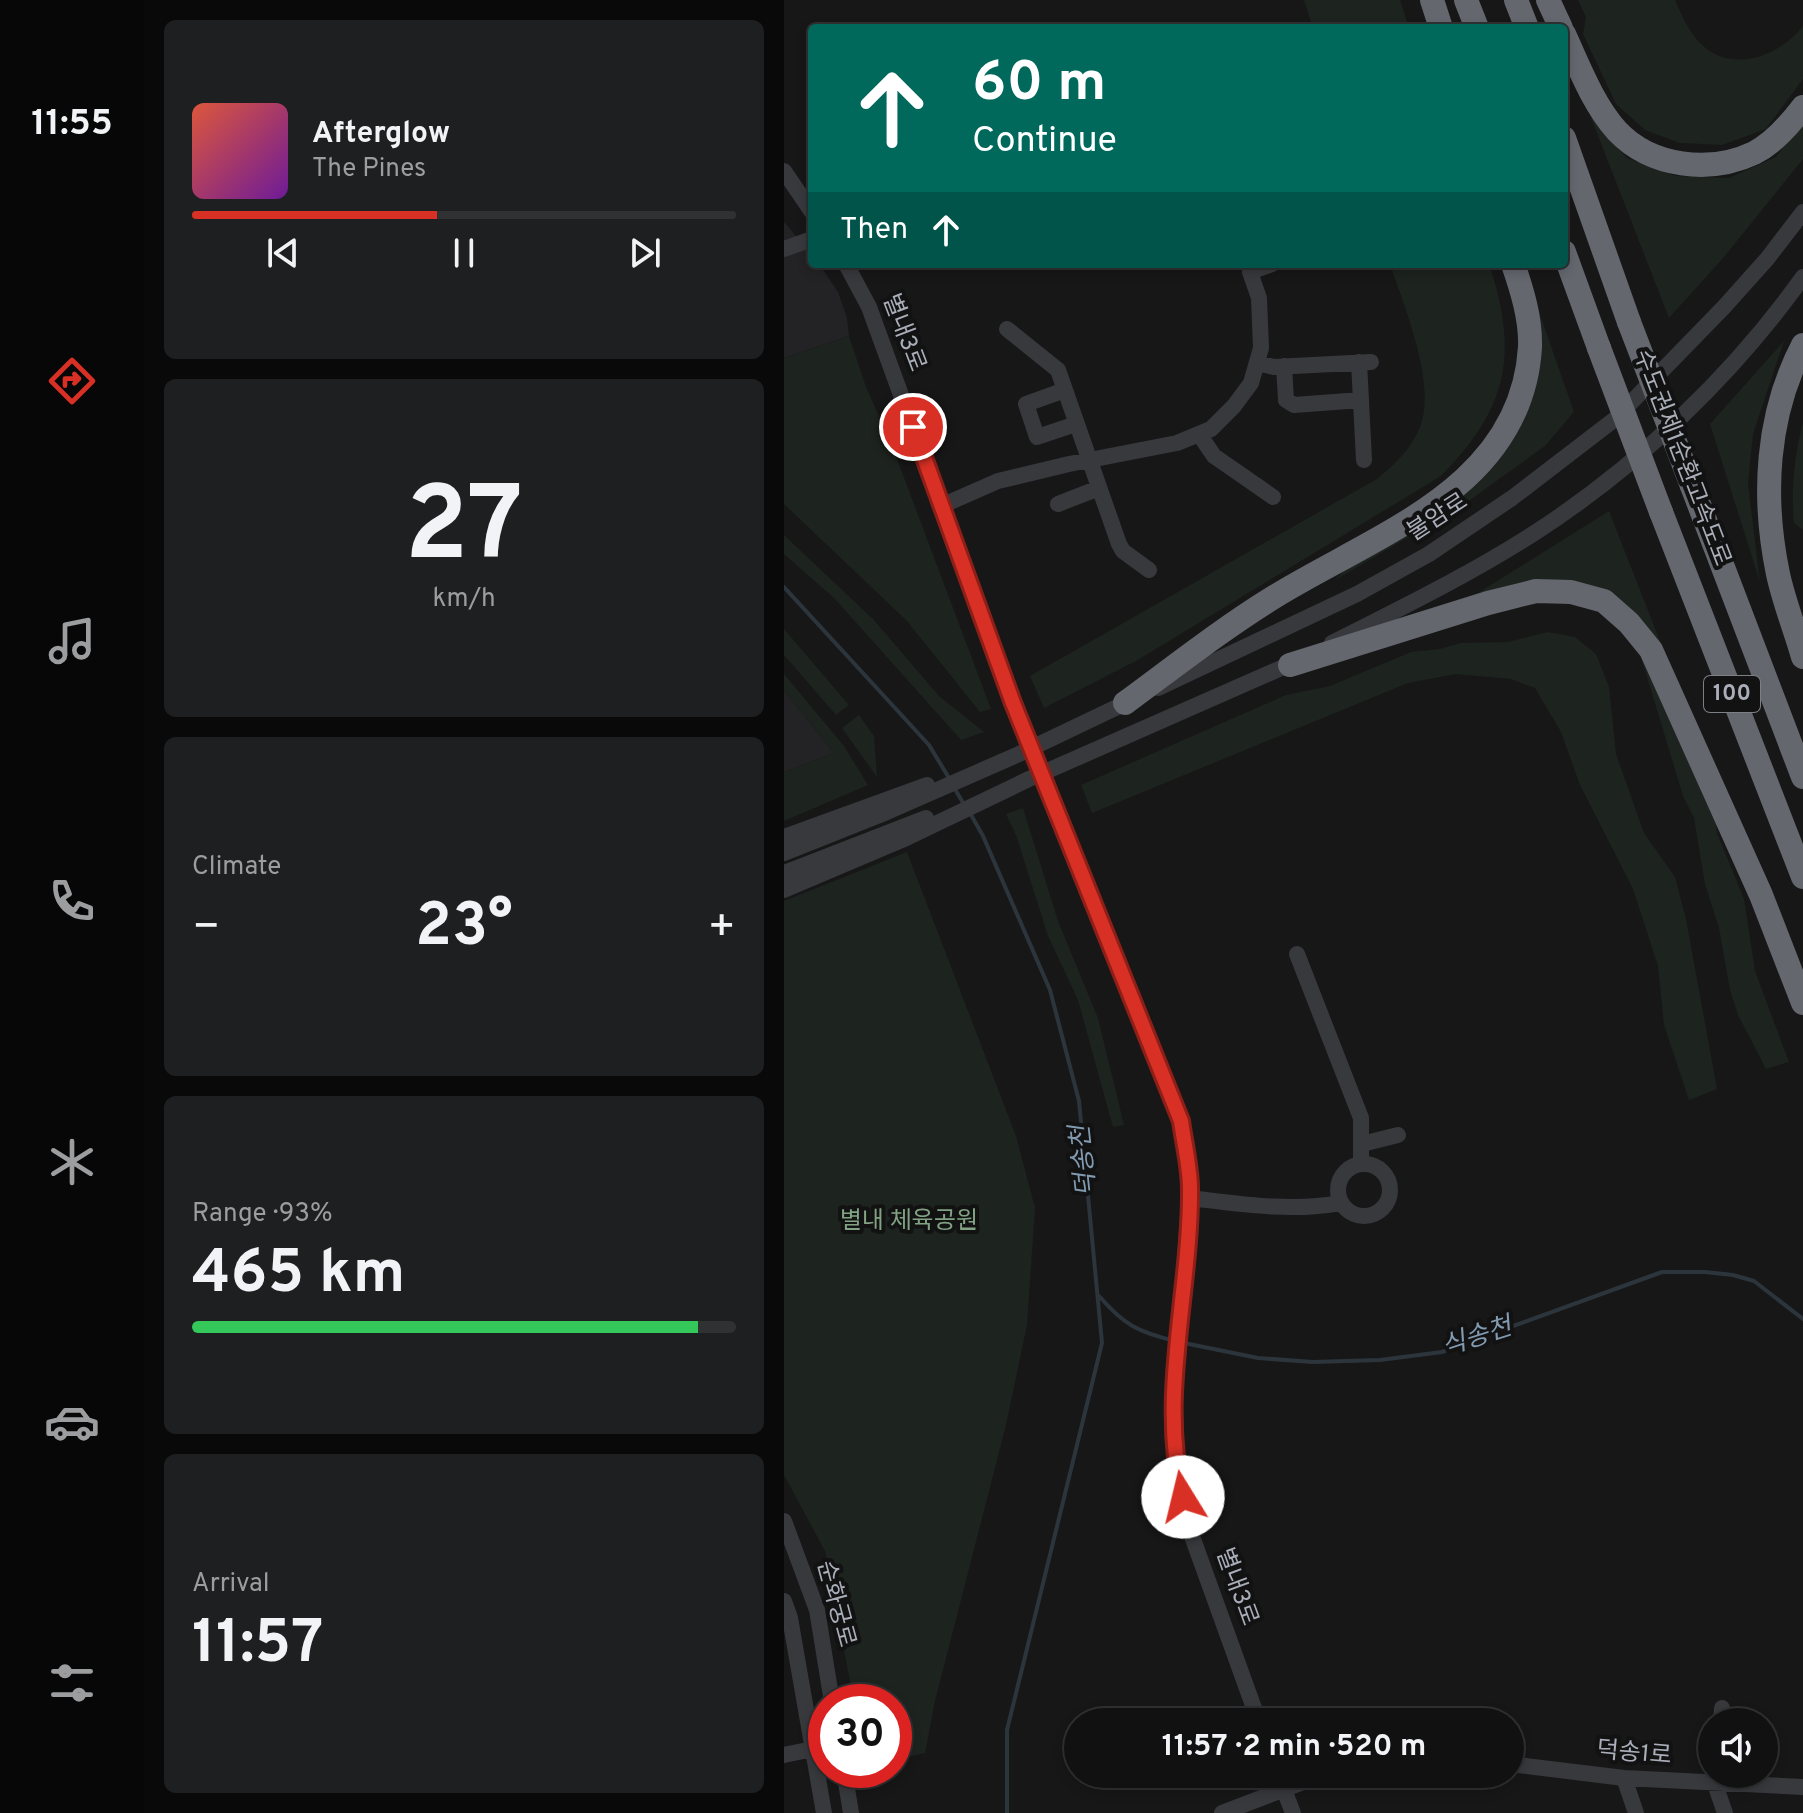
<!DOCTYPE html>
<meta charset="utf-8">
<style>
body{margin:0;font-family:Overpass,"Noto Sans KR",sans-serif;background:#1e1f20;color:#f1f3f6;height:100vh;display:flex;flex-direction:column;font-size:30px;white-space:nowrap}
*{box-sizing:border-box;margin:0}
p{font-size:26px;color:#9c9d9f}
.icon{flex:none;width:44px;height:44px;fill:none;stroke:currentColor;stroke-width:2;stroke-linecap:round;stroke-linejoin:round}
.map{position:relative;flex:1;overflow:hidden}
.sheet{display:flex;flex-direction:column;gap:20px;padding:20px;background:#09090a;width:640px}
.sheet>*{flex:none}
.top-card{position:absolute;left:24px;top:24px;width:760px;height:244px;border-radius:8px;box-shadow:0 4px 12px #0003,0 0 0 2px #303132;background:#00695c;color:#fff;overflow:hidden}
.tools{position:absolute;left:914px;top:1708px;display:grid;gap:16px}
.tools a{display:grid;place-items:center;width:80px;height:80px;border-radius:50%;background:#111112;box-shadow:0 4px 12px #0003,0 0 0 2px #303132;font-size:40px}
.speed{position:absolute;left:24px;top:1684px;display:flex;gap:16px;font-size:40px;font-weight:700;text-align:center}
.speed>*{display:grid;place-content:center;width:104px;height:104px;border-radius:50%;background:#111112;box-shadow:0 4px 12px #0003,0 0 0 2px #303132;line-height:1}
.speed .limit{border:12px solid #d22;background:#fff;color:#111}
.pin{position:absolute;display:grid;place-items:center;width:68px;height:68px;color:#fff;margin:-34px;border:4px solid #fff;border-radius:50%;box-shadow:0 2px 8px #0007}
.me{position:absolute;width:88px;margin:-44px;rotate:351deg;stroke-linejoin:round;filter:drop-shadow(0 0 6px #0008)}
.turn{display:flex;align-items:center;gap:28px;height:168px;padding:0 32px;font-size:36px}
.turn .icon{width:104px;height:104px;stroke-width:2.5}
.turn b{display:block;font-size:56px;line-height:68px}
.then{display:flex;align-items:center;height:76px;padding:0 32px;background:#0003;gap:16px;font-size:30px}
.big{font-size:60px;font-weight:700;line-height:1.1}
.sheet .tile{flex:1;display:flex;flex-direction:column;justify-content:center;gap:12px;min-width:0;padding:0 28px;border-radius:12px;background:#1e1f20}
.sheet .dial{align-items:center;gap:0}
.dial b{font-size:104px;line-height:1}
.song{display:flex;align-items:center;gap:24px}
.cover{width:96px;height:96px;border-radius:12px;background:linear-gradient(135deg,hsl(10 70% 55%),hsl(280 70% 35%))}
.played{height:8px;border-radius:4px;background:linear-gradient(90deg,#d93025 45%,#303132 45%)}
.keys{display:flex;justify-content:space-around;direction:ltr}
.heat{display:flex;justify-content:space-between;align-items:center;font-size:44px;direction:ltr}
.charge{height:12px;border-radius:6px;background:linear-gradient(90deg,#34c759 93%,#303132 0)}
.trip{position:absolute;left:280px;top:1708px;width:460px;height:80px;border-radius:40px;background:#111112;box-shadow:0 4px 12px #0003,0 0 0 2px #303132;font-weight:700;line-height:80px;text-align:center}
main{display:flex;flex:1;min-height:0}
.dock{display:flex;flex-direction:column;width:144px;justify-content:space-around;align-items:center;background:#070707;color:#9c9d9f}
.dock .icon{width:56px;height:56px}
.dock .current{color:#d93025}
.dock b{font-size:36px;color:#f1f3f6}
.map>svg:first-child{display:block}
.built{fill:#232325}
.green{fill:#1d231e}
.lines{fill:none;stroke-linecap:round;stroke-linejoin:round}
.stream{stroke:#2d353c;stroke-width:4}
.minor{stroke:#38393d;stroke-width:16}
.highway{stroke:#64676e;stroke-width:24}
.minor-bridge{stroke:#38393d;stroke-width:16}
.highway-bridge{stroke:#64676e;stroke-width:24}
.route-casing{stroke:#8d1f18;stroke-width:20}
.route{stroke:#d93025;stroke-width:14}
.labels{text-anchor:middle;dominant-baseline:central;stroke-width:8;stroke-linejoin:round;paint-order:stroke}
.shield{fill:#121213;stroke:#7c7f86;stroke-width:2}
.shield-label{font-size:22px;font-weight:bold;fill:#a9aeb8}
.street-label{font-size:24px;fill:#a9aeb8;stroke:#121213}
.park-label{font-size:24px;fill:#81a283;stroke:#121213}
.water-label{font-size:26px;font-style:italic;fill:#829bb1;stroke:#121213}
</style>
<main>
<nav class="dock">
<b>11:55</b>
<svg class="icon current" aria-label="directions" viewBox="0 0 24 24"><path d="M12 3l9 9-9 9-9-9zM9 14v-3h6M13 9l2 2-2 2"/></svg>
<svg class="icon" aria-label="music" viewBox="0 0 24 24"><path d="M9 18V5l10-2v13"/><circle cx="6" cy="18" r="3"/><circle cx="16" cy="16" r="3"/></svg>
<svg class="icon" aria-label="phone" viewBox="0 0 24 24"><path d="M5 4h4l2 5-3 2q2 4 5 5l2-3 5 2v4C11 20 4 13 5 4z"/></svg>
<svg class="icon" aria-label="climate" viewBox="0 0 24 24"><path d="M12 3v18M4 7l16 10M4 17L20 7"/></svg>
<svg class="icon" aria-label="car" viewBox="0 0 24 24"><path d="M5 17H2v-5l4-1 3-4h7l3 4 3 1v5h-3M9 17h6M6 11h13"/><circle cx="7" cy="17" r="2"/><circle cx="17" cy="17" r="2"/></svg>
<svg class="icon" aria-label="filters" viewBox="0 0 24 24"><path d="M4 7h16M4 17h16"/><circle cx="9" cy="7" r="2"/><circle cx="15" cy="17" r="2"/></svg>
</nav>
<section class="sheet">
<div class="tile">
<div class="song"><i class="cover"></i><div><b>Afterglow</b><p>The Pines</p></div></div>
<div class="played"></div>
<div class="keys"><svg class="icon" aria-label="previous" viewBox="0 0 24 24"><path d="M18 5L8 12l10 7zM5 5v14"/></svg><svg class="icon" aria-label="pause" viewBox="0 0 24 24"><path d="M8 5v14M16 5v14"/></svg><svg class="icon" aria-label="next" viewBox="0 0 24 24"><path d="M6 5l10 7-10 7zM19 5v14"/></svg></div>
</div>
<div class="tile dial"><b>27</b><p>km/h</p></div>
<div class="tile"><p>Climate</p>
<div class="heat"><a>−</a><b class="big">23°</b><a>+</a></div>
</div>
<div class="tile"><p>Range · 93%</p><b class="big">465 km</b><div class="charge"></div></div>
<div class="tile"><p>Arrival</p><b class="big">11:57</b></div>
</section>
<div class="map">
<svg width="1019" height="1813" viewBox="0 0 1019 1813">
<rect width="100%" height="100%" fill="#171718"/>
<path class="built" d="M 0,222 L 28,255 L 28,264 L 35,264 L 54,292 L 63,318 L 65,336 L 0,358 Z
M 0,690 L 50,753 L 0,772 Z"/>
<path class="green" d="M 520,0 L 616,0 L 625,28 L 529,28 Z
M 794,0 L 891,0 C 897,14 905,32 916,43 C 948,75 995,56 1019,26 L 1019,79 L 982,129 L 938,145 L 896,143 L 861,130 L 832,104 L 799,34 L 802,17 Z
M 806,115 L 843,158 L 892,176 L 945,178 L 992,157 L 1019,121 L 1019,159 L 940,257 L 885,318 Z
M 606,264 L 705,264 C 735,354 724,408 657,476 L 352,661 L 260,708 L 246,676 L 593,479 C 611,464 627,449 636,427 C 653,384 620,306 606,264 Z
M 744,280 L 790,412 L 761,446 L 679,505 L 551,580 L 564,567 L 720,447 Z
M 65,336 L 82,387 L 107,443 L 207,709 L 196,712 L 123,621 L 0,504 L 0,358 Z
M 1000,341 L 969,434 L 964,484 L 976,582 L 926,424 Z
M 1019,423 L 1019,530 L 1010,523 C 1007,489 1010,456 1019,423 Z
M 825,511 L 883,659 L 872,640 L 755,581 L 694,593 Z
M 0,535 L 90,620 L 155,696 L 200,732 L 177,740 L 51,599 L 0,554 Z
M 0,629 L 65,705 L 52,715 L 0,655 Z
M 764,632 L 791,637 L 812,654 L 825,687 L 832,754 L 860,833 L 891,877 L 902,919 L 933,1089 L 905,1100 L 880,1025 L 874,966 L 849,889 L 796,785 L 777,732 L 751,688 L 727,679 L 672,674 L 624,683 L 308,813 L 297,785 L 502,695 L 546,686 L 627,652 L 655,649 L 677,643 L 724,642 Z
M 857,657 L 932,820 L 933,833 L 960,899 L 971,971 L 1005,1062 L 982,1069 L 954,1015 L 946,990 L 935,928 L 921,884 L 910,818 L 899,796 Z
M 0,674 L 60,746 L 84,785 L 0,821 L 0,772 L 50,753 L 0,690 Z
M 75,715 L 90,736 L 93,777 L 58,728 Z
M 239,808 L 274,921 L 314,1018 L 340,1125 L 329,1127 L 294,1000 L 264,936 L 232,835 L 222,814 Z
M 123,852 L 232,1136 L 251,1208 L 243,1325 L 222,1425 L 151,1701 L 141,1753 L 110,1760 L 110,1702 L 70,1702 L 41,1551 L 0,1475 L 0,901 Z"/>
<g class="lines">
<path class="stream" d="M 0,587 L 145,745 L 165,778
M 169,786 L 181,806
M 186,813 L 199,836 L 266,990 L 295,1101 L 318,1343 L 223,1730 L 223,1813
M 315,1296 C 340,1325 354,1332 391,1341
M 400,1343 L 474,1358 L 529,1362 L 596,1360 L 658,1352 L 878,1272 L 921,1272 L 949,1275 L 970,1281 L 1019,1319"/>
<path class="minor" d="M 0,171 L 28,212
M 0,249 L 28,239
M 62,264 L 85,307 L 229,703
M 223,329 L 274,370 L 335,544 L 339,551 L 365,570
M 575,362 L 580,460
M 473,363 L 490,367 L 587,362
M 500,366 L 502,400 L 510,405 L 577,400
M 281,390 L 242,404 L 253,437 L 292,424
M 415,434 L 430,456 L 489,497
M 274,504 L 315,488
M 157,506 L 214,481 L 285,464 L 393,443 L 427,429 L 450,406 L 467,383 L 477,348 L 475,298 L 466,272 L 488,264
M 548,643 C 617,608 687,574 752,532 C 854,466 948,376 1019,277
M 374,688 L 573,594 L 645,554 L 728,498 L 831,419 L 940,307 L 983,259 L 1019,212
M 269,801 L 397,1121 L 406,1187 L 390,1408 L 393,1476 L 409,1539 L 475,1722
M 0,837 L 143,785
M 0,853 L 103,812 L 235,754 L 350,699
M 0,873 L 142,818
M 0,890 L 118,840 L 245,779 L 513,661
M 513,954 L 577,1118 L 577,1164
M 578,1144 L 614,1135
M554 1190a26 26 0 1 1 52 0a26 26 0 1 1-52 0Z
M 406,1198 C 457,1204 506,1212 557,1203
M 0,1521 L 33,1610 L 48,1702
M 0,1601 L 6,1618 L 40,1813
M 937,1722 L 938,1708
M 0,1755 L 29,1749
M 726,1764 L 840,1778 L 1019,1787
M 60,1770 L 67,1813
M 494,1774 L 509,1813
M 931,1776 L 931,1784 L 941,1813
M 840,1778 L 852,1813
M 438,1813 L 540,1774"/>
<path class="highway" d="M 648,0 L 657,28
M 682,0 L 693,28
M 732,0 L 743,28
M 764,0 L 777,28
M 780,34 C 795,67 809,104 833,131 C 867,167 926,174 970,153 C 990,143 1006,124 1019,107
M 780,138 L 845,322
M 780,252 L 815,348
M 1019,345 C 982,416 978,497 994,574 C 1000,602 1011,629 1019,657
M 908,486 L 1019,777
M 877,512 L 1019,877
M 506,665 L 704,603 L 752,591 L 787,592 L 820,601 L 845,623 L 867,650 L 977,895 L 1019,1003
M 341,703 C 390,667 438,629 490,597 C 592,534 738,488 746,347 C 747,319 738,290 729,264"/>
<path class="minor-bridge" d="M 229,703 L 269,801"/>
<path class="highway-bridge" d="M 845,322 L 908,486
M 815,348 L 877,512"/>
</g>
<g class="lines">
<g class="route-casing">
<path id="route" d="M 129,427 L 229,703 L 397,1121 C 400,1143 406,1167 406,1189 C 407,1291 374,1396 399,1497"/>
</g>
<use href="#route" class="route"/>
</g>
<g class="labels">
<rect class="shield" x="920" y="676" width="56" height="36" rx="6"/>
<g class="shield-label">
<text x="948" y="694">100</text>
</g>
<g class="street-label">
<text transform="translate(119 333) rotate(69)">별내3로</text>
<text transform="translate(897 458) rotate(69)">수도권제1순환고속도로</text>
<text transform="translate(654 518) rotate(-33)">불암로</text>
<text transform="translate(452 1587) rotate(70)">별내3로</text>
<text transform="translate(51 1604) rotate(75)">순화궁로</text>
<text transform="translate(850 1754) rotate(5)">덕송1로</text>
</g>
<g class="park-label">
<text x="125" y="1222">별내 체육공원</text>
</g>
<g class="water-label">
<text transform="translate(301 1161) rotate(-96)">덕송천</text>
<text transform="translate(693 1338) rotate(-18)">식송천</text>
</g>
</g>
</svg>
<div class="tools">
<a><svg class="icon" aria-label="sound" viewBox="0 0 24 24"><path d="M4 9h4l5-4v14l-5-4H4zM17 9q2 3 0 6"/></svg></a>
</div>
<div class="speed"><div class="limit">30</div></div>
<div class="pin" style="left:129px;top:427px;background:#d93025"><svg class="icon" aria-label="arrive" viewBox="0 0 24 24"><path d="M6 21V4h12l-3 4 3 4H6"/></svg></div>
<svg class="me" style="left:399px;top:1497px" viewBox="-20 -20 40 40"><circle r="19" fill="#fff"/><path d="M0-13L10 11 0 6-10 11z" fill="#d93025"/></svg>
<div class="trip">11:57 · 2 min · 520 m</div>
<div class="top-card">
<div class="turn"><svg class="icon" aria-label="ahead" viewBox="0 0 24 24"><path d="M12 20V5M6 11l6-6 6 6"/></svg><div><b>60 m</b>Continue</div></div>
<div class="then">Then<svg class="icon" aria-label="ahead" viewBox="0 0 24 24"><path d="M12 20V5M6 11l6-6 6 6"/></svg></div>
</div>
</div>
</main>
